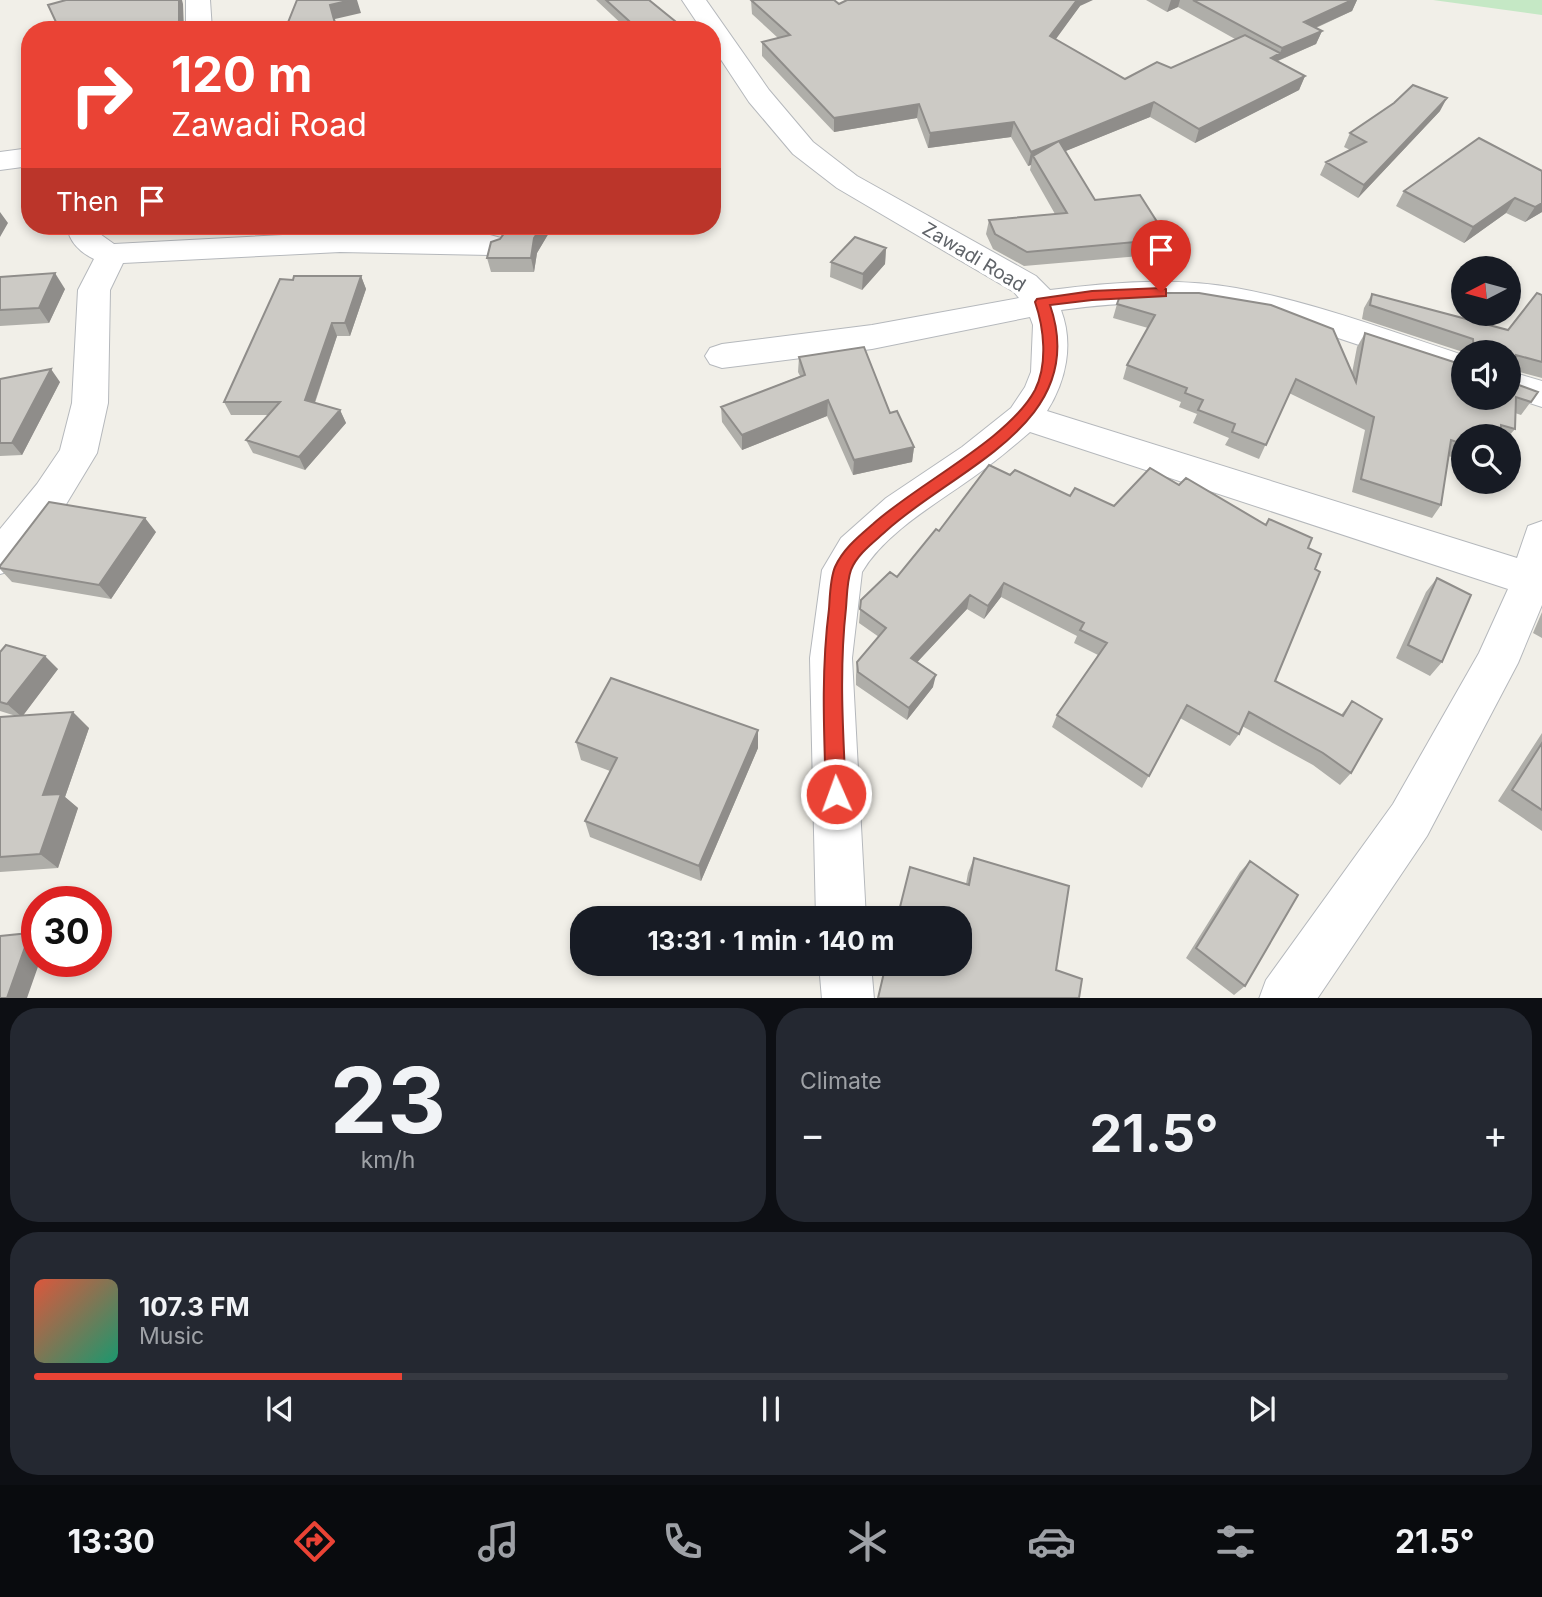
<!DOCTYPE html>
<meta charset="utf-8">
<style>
body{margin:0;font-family:Inter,sans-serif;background:#242831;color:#f1f3f6;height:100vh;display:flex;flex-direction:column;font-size:26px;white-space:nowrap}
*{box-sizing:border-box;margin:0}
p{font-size:23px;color:#9ea1a6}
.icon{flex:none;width:38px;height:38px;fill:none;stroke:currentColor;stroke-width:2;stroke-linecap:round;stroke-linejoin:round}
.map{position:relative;height:998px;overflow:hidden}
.side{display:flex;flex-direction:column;gap:10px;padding:10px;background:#0d0f14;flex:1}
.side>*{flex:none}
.banner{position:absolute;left:21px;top:21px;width:700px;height:214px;border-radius:28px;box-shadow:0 4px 10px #0003;background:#ea4335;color:#fff;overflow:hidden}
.needle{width:46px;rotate:264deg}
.buttons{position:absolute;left:1451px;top:256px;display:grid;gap:14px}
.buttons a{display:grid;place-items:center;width:70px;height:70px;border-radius:50%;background:#171b24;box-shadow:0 4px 10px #0003;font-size:35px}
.speed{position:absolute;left:21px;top:886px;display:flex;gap:14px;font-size:35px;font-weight:700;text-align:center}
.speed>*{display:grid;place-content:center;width:91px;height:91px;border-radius:50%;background:#171b24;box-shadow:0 4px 10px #0003;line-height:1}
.speed .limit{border:10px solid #d22;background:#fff;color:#111}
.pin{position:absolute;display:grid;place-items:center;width:60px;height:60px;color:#fff;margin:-72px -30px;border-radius:50% 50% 50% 0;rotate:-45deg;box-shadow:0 0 7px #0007}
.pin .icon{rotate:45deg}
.me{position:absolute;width:77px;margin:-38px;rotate:358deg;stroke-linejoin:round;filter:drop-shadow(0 0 5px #0008)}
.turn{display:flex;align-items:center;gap:24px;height:147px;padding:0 35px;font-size:32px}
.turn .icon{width:91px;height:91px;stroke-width:2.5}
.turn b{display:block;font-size:49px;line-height:60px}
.then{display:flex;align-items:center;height:66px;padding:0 35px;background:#0003;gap:14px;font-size:26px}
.big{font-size:52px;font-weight:700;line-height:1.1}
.side .widget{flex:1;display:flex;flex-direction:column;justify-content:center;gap:10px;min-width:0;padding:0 24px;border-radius:28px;background:#242831}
.side .dial{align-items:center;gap:0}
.dial b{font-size:91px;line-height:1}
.song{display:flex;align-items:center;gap:21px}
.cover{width:84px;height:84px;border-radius:10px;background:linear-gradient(135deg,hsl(10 70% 55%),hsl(160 70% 35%))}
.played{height:7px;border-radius:4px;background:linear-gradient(90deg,#ea4335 25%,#363941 25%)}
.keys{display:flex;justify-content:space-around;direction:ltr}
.heat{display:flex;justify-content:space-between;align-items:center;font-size:38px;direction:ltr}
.side .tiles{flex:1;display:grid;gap:10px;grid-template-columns:1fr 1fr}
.widget:last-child{grid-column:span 2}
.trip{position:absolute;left:570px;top:906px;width:402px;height:70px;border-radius:28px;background:#171b24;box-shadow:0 4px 10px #0003;font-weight:700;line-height:70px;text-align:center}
.menu{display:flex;height:112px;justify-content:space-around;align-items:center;background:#090b0e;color:#9ea1a6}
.menu .icon{width:49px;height:49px}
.menu .active{color:#ea4335}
.menu b{font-size:32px;color:#f1f3f6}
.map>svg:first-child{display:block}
.green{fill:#c5e8c5}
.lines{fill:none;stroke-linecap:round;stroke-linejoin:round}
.street-casing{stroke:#b5b8bc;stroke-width:2}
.street{fill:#fff;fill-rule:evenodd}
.wall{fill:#afaea9}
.shaded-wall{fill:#8f8d8a}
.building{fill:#cccac5;stroke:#8f8d8a;stroke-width:2}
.route{fill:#ea4335;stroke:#982c22;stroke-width:2}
.labels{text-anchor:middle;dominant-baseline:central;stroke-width:7;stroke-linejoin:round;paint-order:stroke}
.street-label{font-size:19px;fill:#5f6368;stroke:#fff}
</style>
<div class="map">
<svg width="1542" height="999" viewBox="0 0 1542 999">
<rect width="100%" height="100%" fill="#f1efe8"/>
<path class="green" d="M 1433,0 L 1542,0 L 1542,15 Z"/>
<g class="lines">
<g class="street-casing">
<path id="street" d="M 186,0 L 210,0 L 212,30 L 186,30 Z
M 682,0 L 706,0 L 769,90 L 813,142 L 857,176 L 1036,276 L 1050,290 C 1111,282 1175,277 1236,288 C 1313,302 1389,331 1463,355 L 1463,379 C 1388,357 1314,326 1238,310 C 1180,299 1119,302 1061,310 C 1074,344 1066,381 1047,411 L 1517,558 L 1528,526 L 1542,521 L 1542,605 L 1518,663 L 1427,836 L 1317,999 L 1259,999 L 1266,980 L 1393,804 L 1479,653 L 1508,589 L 1030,432 C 1016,444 1002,456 987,467 C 947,498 888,528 862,572 L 852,658 L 866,919 L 816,919 L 810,658 L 822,570 L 841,538 L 886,498 L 962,447 L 1011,408 L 1025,387 L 1031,372 L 1033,325 L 1030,317 L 872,349 L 722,368 L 710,364 L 705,356 L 710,348 L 722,344 L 872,325 L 1019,298 L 1014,292 L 837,188 L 793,154 L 749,102 L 712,46 L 712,30 L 702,30 Z
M 30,148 L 30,166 L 0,170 L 0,152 Z
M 68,226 L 98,226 L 100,234 L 114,244 L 340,232 L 490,235 L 501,238 L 506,245 L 501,252 L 490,255 L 340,252 L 123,263 L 110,290 L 108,403 L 97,453 L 65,506 L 14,570 L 0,574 L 0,529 L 37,484 L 60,450 L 72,403 L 78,290 L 94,259 C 81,253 67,240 68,226 Z
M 1508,371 L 1542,381 L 1542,407 L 1508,396 Z
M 819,964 L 871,964 L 874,999 L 822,999 Z"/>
</g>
<use href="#street" class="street"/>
</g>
<path class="wall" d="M 596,0 L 649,0 L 686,30 L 628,30 Z
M 751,0 L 839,4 L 1080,6 L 1055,39 L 1125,79 L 1171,68 L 1235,39 L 1178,7 L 1167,12 L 1146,0 L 1357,0 L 1352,11 L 1316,28 L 1322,31 L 1316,44 L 1278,61 L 1305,76 L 1299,90 L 1195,143 L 1150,117 L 1065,151 L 1095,200 L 1168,239 L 1163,254 L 1024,266 L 993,249 L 986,234 L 989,220 L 1055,214 L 1030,170 L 1031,165 L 1028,166 L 1011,137 L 928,148 L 917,118 L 834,132 L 762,56 L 762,42 L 778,38 L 752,14 Z
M 1440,111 L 1358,198 L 1320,175 L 1326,162 L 1350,150 L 1344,147 L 1350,133 Z
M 1542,171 L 1542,212 L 1525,222 L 1506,213 L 1464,243 L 1396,206 L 1404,191 Z
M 500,226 L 553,226 L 537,253 L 534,272 L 491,272 L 487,258 L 503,235 Z
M 886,248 L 885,264 L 862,290 L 830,277 L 831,262 Z
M 361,276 L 366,289 L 350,336 L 337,336 L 315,403 L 340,410 L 346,423 L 305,470 L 253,453 L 246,440 L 268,415 L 231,415 L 224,402 L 293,280 Z
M 0,277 L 65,289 L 49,323 L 0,326 Z
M 1372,294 L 1508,330 L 1542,295 L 1542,378 L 1516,371 L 1516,384 L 1538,392 L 1521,415 L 1515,413 L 1515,429 L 1508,437 L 1463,436 L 1463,460 L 1448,456 L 1441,505 L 1432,518 L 1352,492 L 1365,430 L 1289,393 L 1259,459 L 1225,445 L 1229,438 L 1193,423 L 1197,414 L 1179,407 L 1181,402 L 1123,379 L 1127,365 L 1148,328 L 1113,318 L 1117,304 L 1352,373 L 1357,347 L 1365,333 L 1463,397 L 1508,352 L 1463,352 L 1362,319 L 1364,308 Z
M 799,357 L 890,413 L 914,447 L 912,462 L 853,475 L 827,416 L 742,450 L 722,422 L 721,407 L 800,376 L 798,372 Z
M 0,379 L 60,382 L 22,455 L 0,456 Z
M 1010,475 L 1070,496 L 1114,506 L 1179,485 L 1266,525 L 1269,519 L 1308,548 L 1315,569 L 1275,681 L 1341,715 L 1352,701 L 1351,773 L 1340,785 L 1313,765 L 1242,726 L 1239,734 L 1230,746 L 1180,718 L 1142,788 L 1052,727 L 1057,715 L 1098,655 L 1074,643 L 1077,636 L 1001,597 L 984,619 L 967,609 L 917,662 L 933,687 L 907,720 L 856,685 L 856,675 L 857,662 L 879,637 L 859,623 L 861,600 L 897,577 L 939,531 Z
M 156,532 L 111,599 L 12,582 L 0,569 L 0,566 Z
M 1437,578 L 1442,662 L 1430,676 L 1396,658 L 1426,592 Z
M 1542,612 L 1542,638 L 1533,633 Z
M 0,652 L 58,669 L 23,715 L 89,728 L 65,797 L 78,808 L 58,868 L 0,872 L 0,717 L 16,716 L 0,711 Z
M 758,730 L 758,748 L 701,881 L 590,837 L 585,821 L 610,771 L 581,760 L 576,742 Z
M 1542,733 L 1542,831 L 1498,801 Z
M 974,858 L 1056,970 L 966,884 L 968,873 Z
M 1250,861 L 1245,986 L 1234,995 L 1186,958 L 1240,872 Z"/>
<path class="shaded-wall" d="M 179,0 L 182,0 L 183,4 L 184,30 L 178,30 Z
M 351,0 L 357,0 L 361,13 L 335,19 L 337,30 L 321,30 L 330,5 Z
M 1077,0 L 1093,0 L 1080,6 L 1048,50 L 1050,36 Z
M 1171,0 L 1180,0 L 1178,7 L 1167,12 Z
M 1352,0 L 1357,0 L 1352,11 L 1299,35 L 1304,22 Z
M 1322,31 L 1316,44 L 1277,61 L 1271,58 L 1280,53 L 1282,48 Z
M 717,48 L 717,59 L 712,61 L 712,50 Z
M 1305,76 L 1299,90 L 1195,143 L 1199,129 Z
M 1447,98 L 1440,111 L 1358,198 L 1364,185 Z
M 1154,102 L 1150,117 L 1056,155 L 1059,141 Z
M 919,104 L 917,118 L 834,132 L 834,118 Z
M 1014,122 L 1011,137 L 928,148 L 930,133 Z
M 1059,141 L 1033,156 L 1031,165 L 1028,166 L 1031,152 Z
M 1515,198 L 1506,213 L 1464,243 L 1473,227 Z
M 1542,203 L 1542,212 L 1525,222 L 1535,207 Z
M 0,212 L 8,223 L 0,237 Z
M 542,226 L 553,226 L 537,253 L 534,272 L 531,258 L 534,238 Z
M 886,248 L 885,264 L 862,290 L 863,274 Z
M 55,273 L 65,289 L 49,323 L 39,308 Z
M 361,276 L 366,289 L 350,336 L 345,323 Z
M 332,323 L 337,336 L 311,413 L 305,400 Z
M 51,369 L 60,382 L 22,455 L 12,443 Z
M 828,400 L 827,416 L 742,450 L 742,435 Z
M 340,410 L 346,423 L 305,470 L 299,457 Z
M 914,447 L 912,462 L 853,475 L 854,460 Z
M 145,518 L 156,532 L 111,599 L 99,585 Z
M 1004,583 L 1001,597 L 984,619 L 988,606 Z
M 970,595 L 967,609 L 909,671 L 911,658 Z
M 45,656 L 58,669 L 22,717 L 7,704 Z
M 936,675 L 933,687 L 907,720 L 909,708 Z
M 73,712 L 89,728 L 65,797 L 78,808 L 58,868 L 40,854 L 43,795 Z
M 758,730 L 758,748 L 701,881 L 699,866 Z
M 30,933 L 37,938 L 37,961 L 40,961 L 27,998 L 7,998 Z"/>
<path class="building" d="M 66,0 L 179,0 L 179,20 L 178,30 L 57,30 L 56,22 L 48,5 Z
M 297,0 L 351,0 L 330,5 L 336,27 L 321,30 L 285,30 Z
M 606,0 L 649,0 L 686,30 L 639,30 Z
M 751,0 L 834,0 L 839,4 L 847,0 L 1077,0 L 1050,36 L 1125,79 L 1157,62 L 1171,68 L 1245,35 L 1280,53 L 1271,58 L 1305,76 L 1199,129 L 1154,102 L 1059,141 L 1095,200 L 1140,195 L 1168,239 L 1027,252 L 995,234 L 989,220 L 1067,213 L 1033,156 L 1059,141 L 1031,152 L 1014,122 L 930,133 L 919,104 L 834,118 L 762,42 L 790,35 Z
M 1193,0 L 1352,0 L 1304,22 L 1322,31 L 1282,48 Z
M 712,41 L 717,48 L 712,50 Z
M 1413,85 L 1447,98 L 1364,185 L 1326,162 L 1366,142 L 1350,133 L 1394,103 Z
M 1479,138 L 1542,171 L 1542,203 L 1535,207 L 1515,198 L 1473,227 L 1404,191 Z
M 501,226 L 542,226 L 534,238 L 531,258 L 487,258 L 491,242 L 500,239 L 505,232 Z
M 855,237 L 886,248 L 863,274 L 831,262 Z
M 55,273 L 39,308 L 0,310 L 0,277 Z
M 294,276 L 361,276 L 345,323 L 332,323 L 305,400 L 340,410 L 299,457 L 246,440 L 280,402 L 224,402 L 280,279 L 293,280 Z
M 1121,293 L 1199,293 L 1271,305 L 1333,329 L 1356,382 L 1365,333 L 1463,365 L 1463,397 L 1508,397 L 1508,352 L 1474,352 L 1473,339 L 1370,305 L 1372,294 L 1508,330 L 1537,293 L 1542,295 L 1542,362 L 1516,355 L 1516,384 L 1538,392 L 1531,402 L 1516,397 L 1515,429 L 1501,425 L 1501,436 L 1463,436 L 1463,444 L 1451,440 L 1441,505 L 1361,479 L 1374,417 L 1296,379 L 1266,445 L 1232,432 L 1235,424 L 1198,410 L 1203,400 L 1185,393 L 1187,388 L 1127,365 L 1155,315 L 1117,304 Z
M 864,347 L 890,413 L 897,411 L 914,447 L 854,460 L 828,400 L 742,435 L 721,407 L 805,375 L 799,357 Z
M 51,369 L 12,443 L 0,443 L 0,379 Z
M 989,465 L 1010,475 L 1015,470 L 1070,496 L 1075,488 L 1114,506 L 1150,468 L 1179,485 L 1186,478 L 1266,525 L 1269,519 L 1312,538 L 1308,548 L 1321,554 L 1315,569 L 1320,572 L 1275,681 L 1343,716 L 1352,701 L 1382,719 L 1351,773 L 1323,753 L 1249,712 L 1239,734 L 1187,705 L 1149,776 L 1057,715 L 1107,643 L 1080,630 L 1084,623 L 1004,583 L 988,606 L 970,595 L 911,658 L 936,675 L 909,708 L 858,672 L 857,662 L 886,628 L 860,609 L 861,600 L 890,572 L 897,577 L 936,529 L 939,531 Z
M 49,502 L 145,518 L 99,585 L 0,568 L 0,566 Z
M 1437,578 L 1471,595 L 1442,662 L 1408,645 Z
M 6,645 L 45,656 L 7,704 L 0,702 L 0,652 Z
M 611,678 L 758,730 L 699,866 L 585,821 L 617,758 L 576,742 Z
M 73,712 L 43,795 L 61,794 L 40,854 L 0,857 L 0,717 Z
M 1542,743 L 1542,810 L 1512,790 Z
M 974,858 L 1069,886 L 1056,970 L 1082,979 L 1079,998 L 878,998 L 886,964 L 961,964 L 961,919 L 897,919 L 910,867 L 969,885 Z
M 1250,861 L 1298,895 L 1245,986 L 1196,948 Z
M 30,933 L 7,998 L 0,998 L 0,936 Z"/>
<path class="route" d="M 1161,288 L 1166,289 L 1166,296 L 1092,300 L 1050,305 C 1091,423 955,468 886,531 C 874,542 857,554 851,570 C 847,581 847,596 846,608 C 839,671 843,731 846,794 L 843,801 L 836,803 L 829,801 L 826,794 C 824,732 821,671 829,609 C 830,596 830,579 835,567 C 843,549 858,537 873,524 C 917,484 1009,439 1035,390 C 1048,364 1044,328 1035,302 L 1037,299 L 1092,291 Z"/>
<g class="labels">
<g class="street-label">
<text transform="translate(974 257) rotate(31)">Zawadi Road</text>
</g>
</g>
</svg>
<div class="buttons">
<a><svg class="needle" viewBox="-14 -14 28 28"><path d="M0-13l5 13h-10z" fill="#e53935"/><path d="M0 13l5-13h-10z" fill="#9ea1a6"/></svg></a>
<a><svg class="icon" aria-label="sound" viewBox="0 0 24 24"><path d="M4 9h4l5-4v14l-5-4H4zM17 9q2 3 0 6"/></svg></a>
<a><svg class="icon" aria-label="search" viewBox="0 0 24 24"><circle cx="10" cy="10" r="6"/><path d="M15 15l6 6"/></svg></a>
</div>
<div class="speed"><div class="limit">30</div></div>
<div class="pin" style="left:1161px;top:292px;background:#d93025"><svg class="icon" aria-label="arrive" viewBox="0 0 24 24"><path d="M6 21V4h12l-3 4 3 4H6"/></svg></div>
<svg class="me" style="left:836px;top:794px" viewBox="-20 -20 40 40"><circle r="17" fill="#ea4335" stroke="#fff" stroke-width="3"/><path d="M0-11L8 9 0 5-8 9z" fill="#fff"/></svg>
<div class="trip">13:31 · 1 min · 140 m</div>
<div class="banner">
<div class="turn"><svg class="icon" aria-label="right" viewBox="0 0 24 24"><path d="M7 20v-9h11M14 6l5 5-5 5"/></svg><div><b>120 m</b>Zawadi Road</div></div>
<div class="then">Then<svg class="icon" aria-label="arrive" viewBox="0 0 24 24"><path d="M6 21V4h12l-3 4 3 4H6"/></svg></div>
</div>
</div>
<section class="side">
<div class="tiles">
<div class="widget dial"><b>23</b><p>km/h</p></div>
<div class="widget"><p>Climate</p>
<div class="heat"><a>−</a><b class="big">21.5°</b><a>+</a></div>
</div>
<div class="widget">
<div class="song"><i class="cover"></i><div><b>107.3 FM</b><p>Music</p></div></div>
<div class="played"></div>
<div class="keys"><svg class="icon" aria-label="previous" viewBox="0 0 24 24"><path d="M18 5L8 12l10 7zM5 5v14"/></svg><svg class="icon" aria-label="pause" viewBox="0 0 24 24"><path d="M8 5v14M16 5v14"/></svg><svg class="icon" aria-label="next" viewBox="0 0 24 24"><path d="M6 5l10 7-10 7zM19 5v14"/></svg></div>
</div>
</div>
</section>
<nav class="menu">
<b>13:30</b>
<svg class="icon active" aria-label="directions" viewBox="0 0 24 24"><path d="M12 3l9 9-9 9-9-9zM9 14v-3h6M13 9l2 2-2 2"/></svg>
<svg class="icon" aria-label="music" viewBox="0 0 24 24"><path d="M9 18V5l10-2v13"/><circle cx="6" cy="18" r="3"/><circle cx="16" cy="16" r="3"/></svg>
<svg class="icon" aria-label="phone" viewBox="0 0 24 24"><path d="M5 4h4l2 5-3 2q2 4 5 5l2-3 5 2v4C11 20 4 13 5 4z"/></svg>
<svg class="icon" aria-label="climate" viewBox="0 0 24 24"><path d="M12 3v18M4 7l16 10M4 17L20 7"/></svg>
<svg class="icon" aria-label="car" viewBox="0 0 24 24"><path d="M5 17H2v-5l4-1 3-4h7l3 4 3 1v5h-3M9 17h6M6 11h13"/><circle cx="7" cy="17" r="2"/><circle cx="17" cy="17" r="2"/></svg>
<svg class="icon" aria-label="filters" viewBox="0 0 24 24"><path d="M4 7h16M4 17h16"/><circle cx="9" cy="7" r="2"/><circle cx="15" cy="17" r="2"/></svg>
<b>21.5°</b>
</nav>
